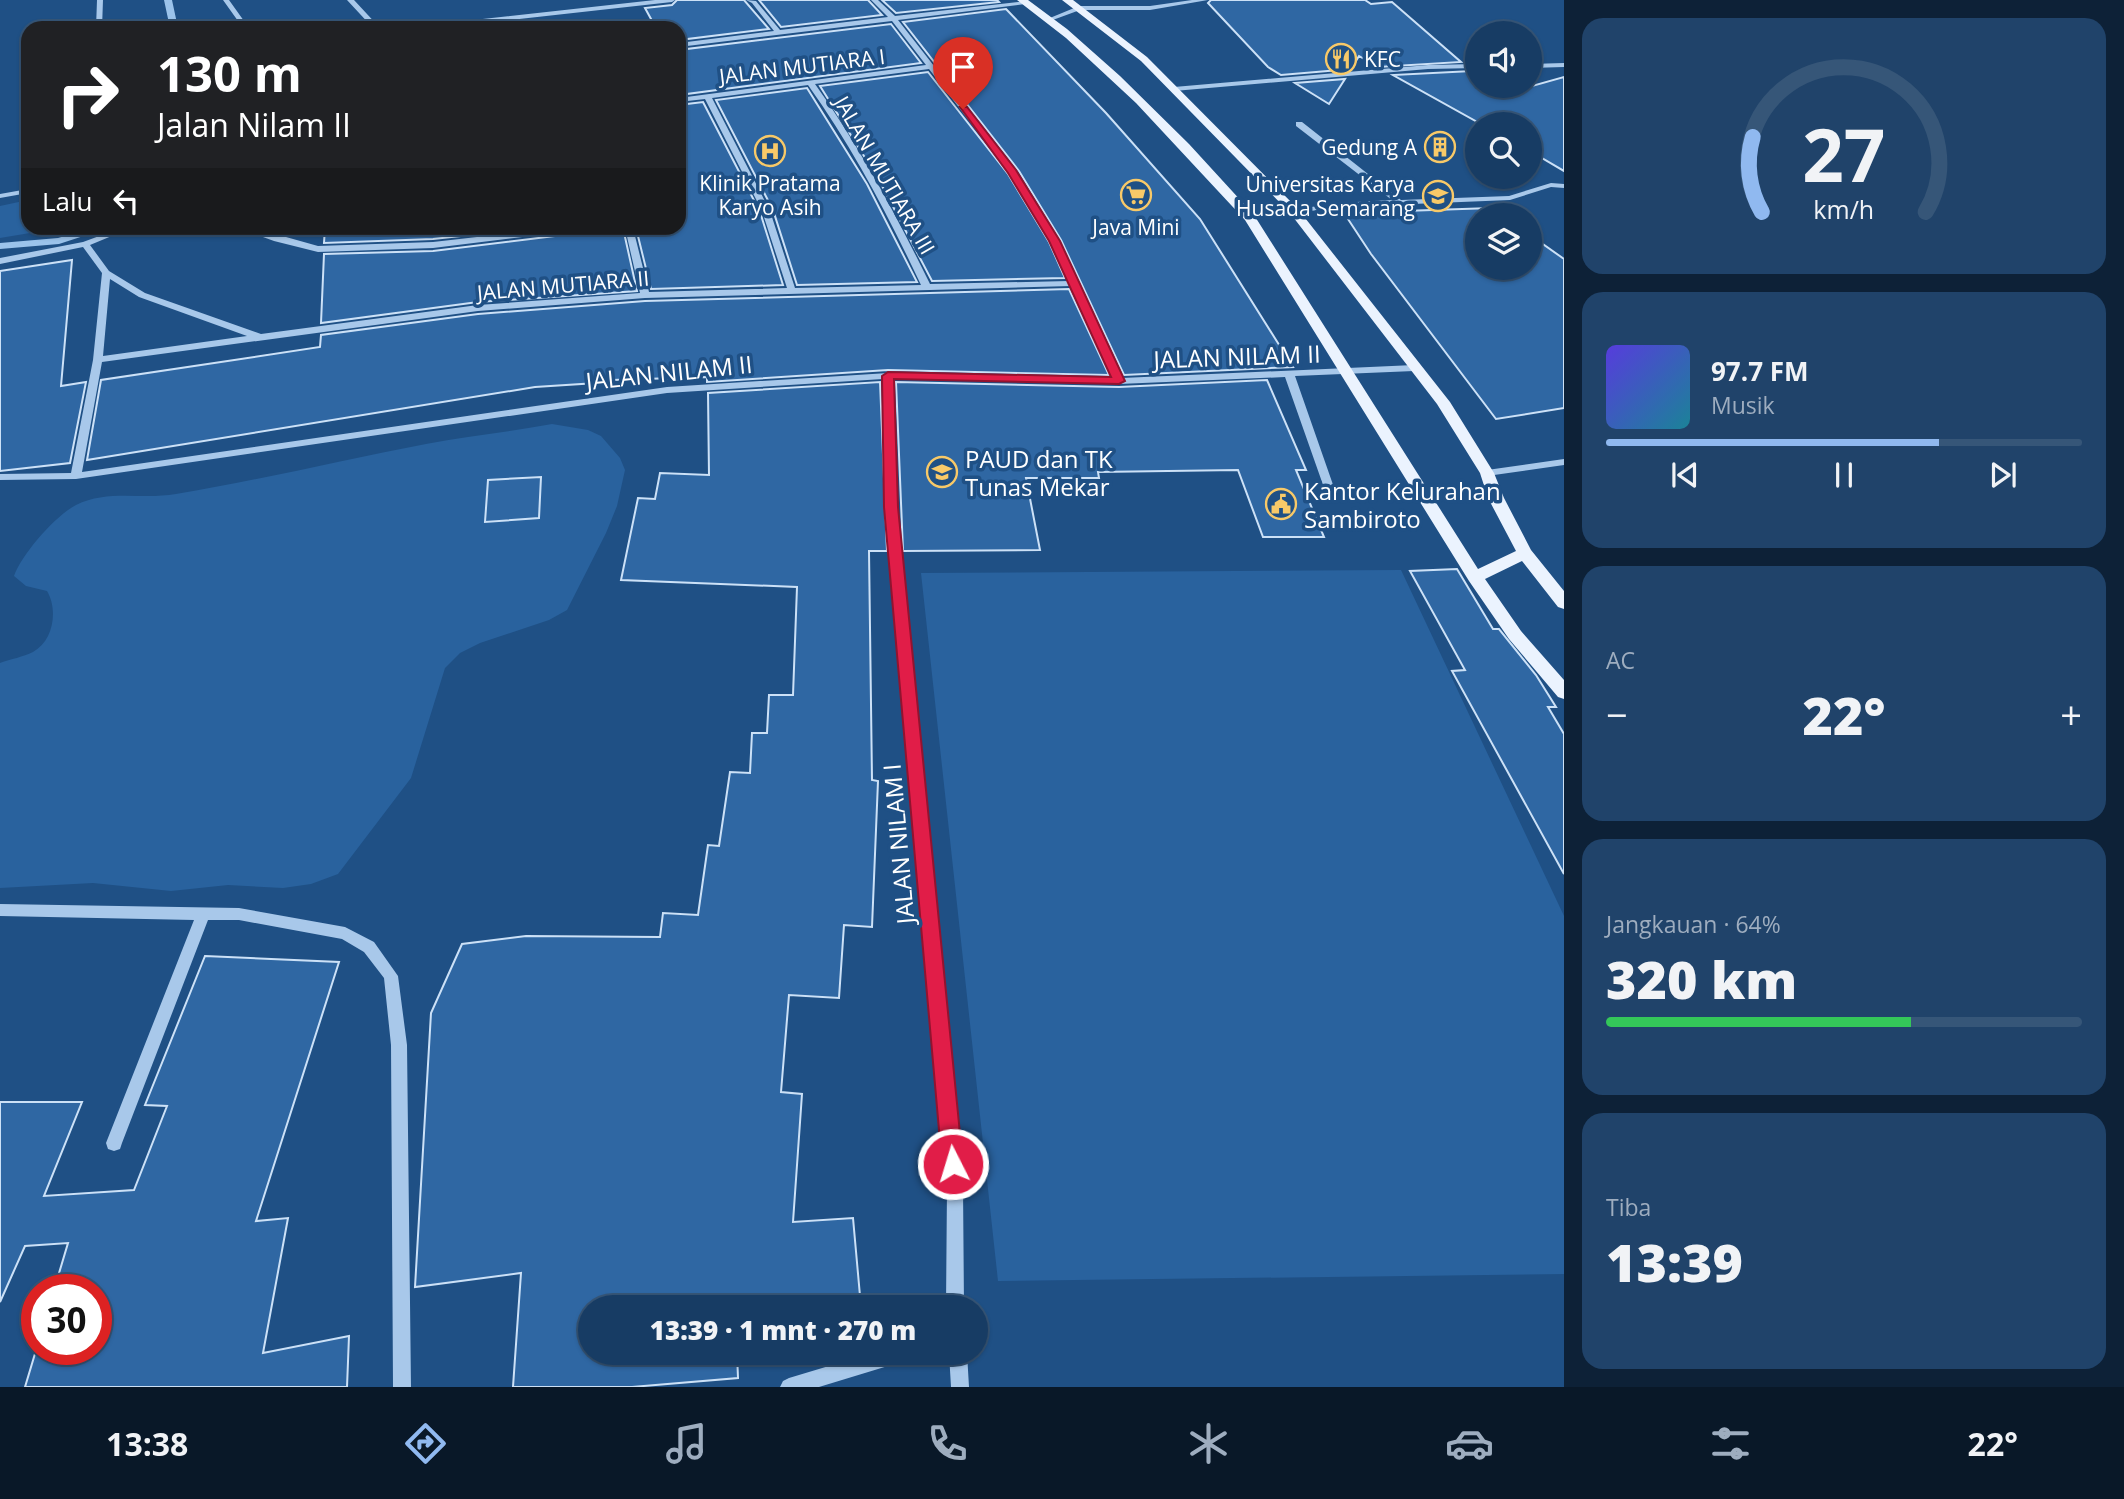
<!DOCTYPE html>
<html lang="id">
<meta charset="utf-8">
<style>
body{margin:0;font-family:"Open Sans",sans-serif;background:#20436a;color:#f1f3f6;height:100vh;display:flex;flex-direction:column;font-size:26px;white-space:nowrap}
*{box-sizing:border-box;margin:0}
p{font-size:23px;color:#9eadbf}
.icon{flex:none;width:38px;height:38px;fill:none;stroke:currentColor;stroke-width:2;stroke-linecap:round;stroke-linejoin:round}
.map{position:relative;flex:1;overflow:hidden}
.sheet{display:flex;flex-direction:column;gap:18px;padding:18px;background:#0d2137;width:560px}
.sheet>*{flex:none}
.guide{position:absolute;left:21px;top:21px;width:665px;height:214px;border-radius:21px;box-shadow:0 2px 5px #0004,0 0 0 2px #365678;background:#202124;color:#fff;overflow:hidden}
.tools{position:absolute;left:1465px;top:21px;display:grid;gap:14px}
.tools a{display:grid;place-items:center;width:77px;height:77px;border-radius:50%;background:#173c64;box-shadow:0 2px 5px #0004,0 0 0 2px #365678;font-size:35px}
.speed{position:absolute;left:21px;top:1274px;display:flex;gap:14px;font-size:35px;font-weight:700;text-align:center}
.speed>*{display:grid;place-content:center;width:91px;height:91px;border-radius:50%;background:#173c64;box-shadow:0 2px 5px #0004,0 0 0 2px #365678;line-height:1}
.speed .limit{border:10px solid #d22;background:#fff;color:#111}
.pin{position:absolute;display:grid;place-items:center;width:60px;height:60px;color:#fff;margin:-72px -30px;border-radius:50% 50% 50% 0;rotate:-45deg;box-shadow:0 0 7px #0007}
.pin .icon{rotate:45deg}
.me{position:absolute;width:77px;margin:-38px;rotate:355deg;stroke-linejoin:round;filter:drop-shadow(0 0 5px #0008)}
.turn{display:flex;align-items:center;gap:24px;height:147px;padding:0 21px;font-size:32px}
.turn .icon{width:91px;height:91px;stroke-width:2.5}
.turn b{display:block;font-size:49px;line-height:60px}
.then{display:flex;align-items:center;height:66px;padding:0 21px;background:#0003;gap:14px;font-size:26px}
.big{font-size:52px;font-weight:800;line-height:1.1}
.sheet .widget{flex:1;display:flex;flex-direction:column;justify-content:center;gap:10px;min-width:0;padding:0 24px;border-radius:21px;background:#20436a}
.sheet .dial{align-items:center;gap:0}
.dial svg{height:182px;overflow:visible;fill:none;stroke:#365678;stroke-width:7;stroke-linecap:round;text-anchor:middle}
.dial text{fill:#f1f3f6;stroke:none}
.song{display:flex;align-items:center;gap:21px}
.cover{width:84px;height:84px;border-radius:10px;background:linear-gradient(135deg,hsl(250 70% 55%),hsl(190 70% 35%))}
.played{height:7px;border-radius:4px;background:linear-gradient(90deg,#90b9f0 70%,#365678 70%)}
.keys{display:flex;justify-content:space-around;direction:ltr}
.heat{display:flex;justify-content:space-between;align-items:center;font-size:38px;direction:ltr}
.charge{height:10px;border-radius:5px;background:linear-gradient(90deg,#34c759 64%,#365678 0)}
.trip{position:absolute;left:578px;top:1295px;width:410px;height:70px;border-radius:35px;background:#173c64;box-shadow:0 2px 5px #0004,0 0 0 2px #365678;font-weight:800;line-height:70px;text-align:center}
.menu{display:flex;height:112px;justify-content:space-around;align-items:center;background:#091828;color:#9eadbf}
.menu .icon{width:49px;height:49px}
.menu .on{color:#90b9f0}
.menu b{font-size:32px;color:#f1f3f6}
main{display:flex;flex:1;min-height:0}
.map>svg:first-child{display:block}
.green{fill:#29629e}
.lines{fill:none;stroke-linecap:round;stroke-linejoin:round}
.stream{fill:#9bc3eb;fill-rule:evenodd}
.building{fill:#2f67a3;stroke:#cce1f7;stroke-width:2}
.minor{fill:#a8c8ea;fill-rule:evenodd}
.major{fill:#ebf3fe;fill-rule:evenodd}
.route{fill:#e11d48;stroke:#92132f;stroke-width:2}
.labels{text-anchor:middle;dominant-baseline:central;stroke-width:7;stroke-linejoin:round;paint-order:stroke}
.far-poi-label{font-size:21px;fill:#fff;stroke:#1f5085;text-anchor:end}
.far-street-label{font-size:21px;fill:#fff;stroke:#1f5085}
.street-label{font-size:24px;fill:#fff;stroke:#1f5085}
.poi-label{font-size:24px;fill:#fff;stroke:#1f5085;text-anchor:start}
</style>
<main>
<div class="map">
<svg width="1564" height="1387" viewBox="0 0 1564 1387">
<rect width="100%" height="100%" fill="#1f5085"/>
<path class="green" d="M 28,200 L 28,228 L 60,228 L 0,238 L 0,206 Z
M 552,424 L 588,430 L 601,436 L 620,458 L 625,470 L 617,506 L 606,533 L 567,610 L 549,620 L 480,643 L 460,653 L 445,668 L 411,778 L 338,874 L 311,884 L 283,888 L 228,885 L 171,891 L 93,883 L 0,888 L 0,663 C 11,659 23,657 33,652 C 54,641 58,609 47,591 L 26,586 L 14,576 C 22,554 55,516 76,505 C 108,489 142,500 176,494 C 260,480 343,460 426,444 C 468,436 510,432 552,424 Z
M 1401,570 L 1564,916 L 1564,1274 L 998,1281 L 921,573 Z"/>
<g class="lines">
<path class="stream" d="M 164,0 L 172,0 L 178,28 L 170,28 Z
M 93,228 L 108,228 L 59,244 L 0,249 L 0,243 L 58,238 Z"/>
</g>
<path class="building" d="M 677,0 L 744,0 L 769,29 L 679,40 L 679,28 L 656,28 L 645,8 L 672,5 Z
M 759,0 L 868,0 L 882,15 L 781,27 Z
M 882,0 L 997,0 L 999,2 L 896,13 Z
M 1211,0 L 1365,0 L 1371,4 L 1392,2 L 1461,62 L 1378,67 L 1359,56 L 1351,69 L 1281,75 L 1268,67 L 1208,3 Z
M 1006,9 L 1106,113 L 1200,219 L 1293,367 L 1124,375 L 1061,240 L 1019,171 L 903,22 Z
M 891,24 L 921,63 L 679,95 L 679,50 Z
M 1472,71 L 1477,75 L 1477,86 L 1489,86 L 1500,95 L 1564,77 L 1564,171 L 1530,151 L 1530,124 L 1481,124 L 1393,75 Z
M 928,72 L 1008,174 L 1049,242 L 1065,278 L 932,281 L 879,180 L 820,86 Z
M 1345,79 L 1329,104 L 1295,83 Z
M 807,88 L 867,184 L 917,282 L 797,285 L 773,210 L 716,100 Z
M 703,102 L 760,212 L 783,285 L 651,289 L 636,228 L 679,228 L 679,105 Z
M 1492,208 L 1502,215 L 1477,215 L 1477,268 L 1530,268 L 1530,235 L 1564,259 L 1564,408 L 1496,419 L 1371,254 L 1344,213 Z
M 325,228 L 536,228 L 433,239 L 324,243 Z
M 577,228 L 623,228 L 637,291 L 478,302 L 321,323 L 324,254 L 433,251 L 571,234 Z
M 72,260 L 61,386 L 86,382 L 70,463 L 0,471 L 0,271 Z
M 1069,289 L 1109,375 L 888,370 L 707,382 L 707,377 L 612,380 L 612,382 L 535,387 L 87,460 L 101,380 L 320,347 L 321,335 L 478,314 L 645,301 Z
M 1267,380 L 1306,470 L 1296,470 L 1324,537 L 1263,537 L 1238,470 L 1098,472 L 1099,478 L 1026,478 L 1040,550 L 903,551 L 896,382 L 1119,387 Z
M 880,382 L 887,551 L 869,551 L 872,780 L 878,781 L 872,927 L 844,925 L 839,998 L 789,995 L 781,1092 L 802,1094 L 793,1222 L 853,1218 L 861,1307 L 590,1307 L 590,1353 L 737,1353 L 738,1378 L 632,1387 L 513,1387 L 521,1273 L 415,1287 L 431,1013 L 462,944 L 526,936 L 660,937 L 663,913 L 698,915 L 708,845 L 719,846 L 730,772 L 750,773 L 752,733 L 767,733 L 769,695 L 793,695 L 797,587 L 621,580 L 638,498 L 655,499 L 660,473 L 709,475 L 708,393 Z
M 541,477 L 539,518 L 485,522 L 488,480 Z
M 1457,569 L 1493,629 L 1499,629 L 1536,675 L 1556,707 L 1548,707 L 1564,734 L 1564,874 L 1452,671 L 1465,670 L 1410,571 Z
M 205,956 L 339,962 L 256,1221 L 288,1218 L 263,1353 L 349,1336 L 347,1387 L 25,1387 L 37,1347 L 37,1349 L 96,1349 L 96,1290 L 54,1290 L 68,1243 L 25,1246 L 0,1302 L 0,1102 L 82,1102 L 44,1196 L 134,1190 L 167,1106 L 145,1105 Z"/>
<g class="lines">
<path class="minor" d="M 97,0 L 103,0 L 102,28 L 96,28 Z
M 223,0 L 229,0 L 249,28 L 243,28 Z
M 347,0 L 354,0 L 380,28 L 373,28 Z
M 655,0 L 675,0 L 672,2 L 437,28 L 416,28 L 419,26 Z
M 746,0 L 756,1 L 780,30 L 888,17 L 871,0 L 878,0 L 895,16 L 1027,1 L 1028,2 L 1025,4 L 898,20 L 1017,172 L 1059,241 L 1122,378 L 1414,365 L 1419,368 L 1414,371 L 1295,376 L 1338,499 L 1333,503 L 1328,499 L 1285,377 L 1119,384 L 893,379 L 896,507 L 963,1187 L 964,1307 L 946,1307 L 947,1187 L 886,507 L 883,379 L 667,393 L 76,479 L 0,480 L 0,474 L 71,473 L 93,360 L 102,273 L 83,247 L 0,264 L 0,258 L 83,242 L 121,228 L 131,228 L 90,245 L 109,271 L 145,293 L 261,334 L 478,305 L 640,293 L 625,228 L 633,228 L 649,292 L 787,288 L 762,211 L 705,99 L 679,102 L 679,98 L 926,65 L 892,21 L 679,47 L 679,43 L 774,31 L 752,3 ZM 929,69 L 1010,173 L 1051,241 L 1069,281 L 930,284 C 896,215 860,147 815,84 ZM 808,85 C 853,148 888,215 921,285 L 795,288 L 770,211 L 712,98 ZM 110,279 L 139,297 L 247,336 L 103,356 ZM 1071,286 L 1113,378 L 888,373 L 667,387 L 82,472 L 102,362 L 478,311 L 645,298 Z
M 1192,0 L 1208,0 L 1150,10 L 1080,10 L 1050,21 L 1045,20 L 1079,6 L 1150,6 Z
M 1564,63 L 1564,67 L 1530,68 L 1530,64 Z
M 1477,64 L 1477,68 L 1428,69 L 1174,91 L 1170,89 L 1174,87 L 1428,65 Z
M 1296,122 L 1302,122 L 1401,200 L 1509,196 L 1551,183 L 1564,184 L 1564,188 L 1551,187 L 1510,200 L 1339,207 L 1247,220 L 1246,218 L 1250,216 L 1339,203 L 1392,200 L 1296,126 Z
M 28,189 L 28,193 L 0,198 L 0,194 Z
M 238,228 L 250,228 L 278,235 L 291,228 L 300,228 L 286,237 L 318,246 L 433,242 L 555,228 L 575,228 L 571,231 L 433,248 L 318,252 L 274,241 Z
M 1564,459 L 1564,465 L 1487,476 L 1482,473 L 1487,470 Z
M 0,904 L 239,908 L 345,927 L 374,942 L 398,976 L 407,1045 L 411,1387 L 393,1387 L 391,1045 L 384,978 L 364,952 L 342,939 L 239,920 L 208,920 L 122,1143 L 120,1149 L 114,1151 L 108,1149 L 106,1143 L 194,920 L 0,916 Z
M 872,1353 L 910,1353 L 907,1359 L 901,1362 L 819,1387 L 780,1387 L 783,1381 L 789,1378 Z
M 949,1353 L 967,1353 L 969,1387 L 951,1387 Z"/>
<path class="major" d="M 1017,0 L 1028,0 L 1067,29 L 1120,76 L 1189,144 L 1254,215 L 1478,569 L 1516,551 L 1488,498 L 1480,473 L 1437,404 L 1290,213 L 1141,61 L 1062,0 L 1073,0 L 1147,57 L 1298,209 L 1450,402 L 1494,473 L 1504,498 L 1531,550 L 1564,591 L 1564,609 L 1558,607 L 1522,561 L 1485,579 L 1521,631 L 1564,680 L 1564,699 L 1558,697 L 1509,639 L 1469,581 L 1245,220 L 1136,103 L 1066,38 Z"/>
</g>
<path class="route" d="M 960,107 L 967,107 L 1016,170 L 1060,241 L 1125,381 L 1119,384 L 894,379 L 898,507 L 963,1164 L 960,1171 L 953,1174 L 945,1171 L 942,1164 L 884,507 L 882,376 L 888,372 L 1111,377 L 1049,241 L 1008,173 Z"/>
<defs>
<g id="restaurant-ring" transform="scale(1.575)"><circle r="9.5" fill="#1f5085" stroke="#f8c968" stroke-width="1.5"/><path d="M-5-6h1v4h1v-4h1v4h1v-4h1v5L-1.5 .5V6h-2V.5L-5-1ZM5-6V6H3V1.5H1.5Q1.5-4 5-6Z" fill="#f8c968"/></g>
<g id="building-ring" transform="scale(1.575)"><circle r="9.5" fill="#1f5085" stroke="#f8c968" stroke-width="1.5"/><path d="M-4-6H4V6H1V3H-1V6H-4ZM-2.5-4.3h1.7v1.8h-1.7ZM.8-4.3h1.7v1.8H.8ZM-2.5-1h1.7V.8h-1.7ZM.8-1h1.7V.8H.8Z" fill="#f8c968"/></g>
<g id="hospital-ring" transform="scale(1.575)"><circle r="9.5" fill="#1f5085" stroke="#f8c968" stroke-width="1.5"/><path d="M-5-5h3v3.5h4V-5h3V5h-3V1.5h-4V5h-3Z" fill="#f8c968"/></g>
<g id="supermarket-ring" transform="scale(1.575)"><circle r="9.5" fill="#1f5085" stroke="#f8c968" stroke-width="1.5"/><path d="M-6-5.5h2.5l.6 2H6L4.5 2H-2.5L-4.4-4H-6ZM-1.5 3.2a1.3 1.3 0 1 0 .1 0ZM3 3.2a1.3 1.3 0 1 0 .1 0Z" fill="#f8c968"/></g>
<g id="university-ring" transform="scale(1.575)"><circle r="9.5" fill="#1f5085" stroke="#f8c968" stroke-width="1.5"/><path d="M0-5L7-2L0 1L-7-2ZM-4 1L0 2.5L4 1V4Q0 6-4 4Z" fill="#f8c968"/></g>
<g id="school-ring" transform="scale(1.575)"><circle r="9.5" fill="#1f5085" stroke="#f8c968" stroke-width="1.5"/><path d="M0-5L7-2L0 1L-7-2ZM-4 1L0 2.5L4 1V4Q0 6-4 4Z" fill="#f8c968"/></g>
<g id="civic-ring" transform="scale(1.575)"><circle r="9.5" fill="#1f5085" stroke="#f8c968" stroke-width="1.5"/><path d="M-.6-6.5H3V-4.5H.6V-3L4-1V1h2V6H-6V1h2V-1L-.6-3ZM-1.2 2.5V6h2.4V2.5Z" fill="#f8c968"/></g>
</defs>
<g fill-rule="evenodd">
<use href="#restaurant-ring" x="1341" y="59"/>
<use href="#building-ring" x="1440" y="147"/>
<use href="#hospital-ring" x="770" y="151"/>
<use href="#supermarket-ring" x="1136" y="195"/>
<use href="#university-ring" x="1438" y="196"/>
<use href="#school-ring" x="942" y="472"/>
<use href="#civic-ring" x="1281" y="504"/>
</g>
<g class="labels">
<g class="far-poi-label">
<text x="1364" y="59" text-anchor="start">KFC</text>
<text x="1417" y="147">Gedung A</text>
<text x="770" y="183" text-anchor="middle">Klinik Pratama<tspan x="770" dy="24">Karyo Asih</tspan></text>
<text x="1415" y="184">Universitas Karya<tspan x="1415" dy="24">Husada Semarang</tspan></text>
<text x="1136" y="227" text-anchor="middle">Java Mini</text>
</g>
<g class="far-street-label">
<text transform="translate(802 66) rotate(-7)">JALAN MUTIARA I</text>
<text transform="translate(885 175) rotate(60)">JALAN MUTIARA III</text>
<text transform="translate(563 285) rotate(-5)">JALAN MUTIARA II</text>
</g>
<g class="street-label">
<text transform="translate(1237 356) rotate(-2)">JALAN NILAM II</text>
<text transform="translate(669 372) rotate(-6)">JALAN NILAM II</text>
<text transform="translate(898 844) rotate(-95)">JALAN NILAM I</text>
</g>
<g class="poi-label">
<text x="965" y="458">PAUD dan TK<tspan x="965" dy="28">Tunas Mekar</tspan></text>
<text x="1304" y="490">Kantor Kelurahan<tspan x="1304" dy="28">Sambiroto</tspan></text>
</g>
</g>
</svg>
<div class="tools">
<a><svg class="icon" aria-label="sound" viewBox="0 0 24 24"><path d="M4 9h4l5-4v14l-5-4H4zM17 9q2 3 0 6"/></svg></a>
<a><svg class="icon" aria-label="search" viewBox="0 0 24 24"><circle cx="10" cy="10" r="6"/><path d="M15 15l6 6"/></svg></a>
<a><svg class="icon" aria-label="layers" viewBox="0 0 24 24"><path d="M12 4l9 5-9 5-9-5zM3 14l9 5 9-5"/></svg></a>
</div>
<div class="speed"><div class="limit">30</div></div>
<div class="pin" style="left:963px;top:109px;background:#d93025"><svg class="icon" aria-label="arrive" viewBox="0 0 24 24"><path d="M6 21V4h12l-3 4 3 4H6"/></svg></div>
<svg class="me" style="left:953px;top:1164px" viewBox="-20 -20 40 40"><circle r="17" fill="#e11d48" stroke="#fff" stroke-width="3"/><path d="M0-11L8 9 0 5-8 9z" fill="#fff"/></svg>
<div class="trip">13:39 · 1 mnt · 270 m</div>
<div class="guide">
<div class="turn"><svg class="icon" aria-label="right" viewBox="0 0 24 24"><path d="M7 20v-9h11M14 6l5 5-5 5"/></svg><div><b>130 m</b>Jalan Nilam II</div></div>
<div class="then">Lalu<svg class="icon" aria-label="left" viewBox="0 0 24 24"><path d="M17 20v-9H6M10 6l-5 5 5 5"/></svg></div>
</div>
</div>
<section class="sheet">
<div class="widget dial"><svg viewBox="0 0 100 80">
<path d="M14 69A42 42 0 1 1 86 69"/>
<path d="M14 69A42 42 0 0 1 10 36" stroke="#90b9f0"/>
<text x="50" y="56" font-size="32" font-weight="700">27</text>
<text x="50" y="72" font-size="11">km/h</text>
</svg></div>
<div class="widget">
<div class="song"><i class="cover"></i><div><b>97.7 FM</b><p>Musik</p></div></div>
<div class="played"></div>
<div class="keys"><svg class="icon" aria-label="previous" viewBox="0 0 24 24"><path d="M18 5L8 12l10 7zM5 5v14"/></svg><svg class="icon" aria-label="pause" viewBox="0 0 24 24"><path d="M8 5v14M16 5v14"/></svg><svg class="icon" aria-label="next" viewBox="0 0 24 24"><path d="M6 5l10 7-10 7zM19 5v14"/></svg></div>
</div>
<div class="widget"><p>AC</p>
<div class="heat"><a>−</a><b class="big">22°</b><a>+</a></div>
</div>
<div class="widget"><p>Jangkauan · 64%</p><b class="big">320 km</b><div class="charge"></div></div>
<div class="widget"><p>Tiba</p><b class="big">13:39</b></div>
</section>
</main>
<nav class="menu">
<b>13:38</b>
<svg class="icon on" aria-label="directions" viewBox="0 0 24 24"><path d="M12 3l9 9-9 9-9-9zM9 14v-3h6M13 9l2 2-2 2"/></svg>
<svg class="icon" aria-label="music" viewBox="0 0 24 24"><path d="M9 18V5l10-2v13"/><circle cx="6" cy="18" r="3"/><circle cx="16" cy="16" r="3"/></svg>
<svg class="icon" aria-label="phone" viewBox="0 0 24 24"><path d="M5 4h4l2 5-3 2q2 4 5 5l2-3 5 2v4C11 20 4 13 5 4z"/></svg>
<svg class="icon" aria-label="climate" viewBox="0 0 24 24"><path d="M12 3v18M4 7l16 10M4 17L20 7"/></svg>
<svg class="icon" aria-label="car" viewBox="0 0 24 24"><path d="M5 17H2v-5l4-1 3-4h7l3 4 3 1v5h-3M9 17h6M6 11h13"/><circle cx="7" cy="17" r="2"/><circle cx="17" cy="17" r="2"/></svg>
<svg class="icon" aria-label="filters" viewBox="0 0 24 24"><path d="M4 7h16M4 17h16"/><circle cx="9" cy="7" r="2"/><circle cx="15" cy="17" r="2"/></svg>
<b>22°</b>
</nav>
